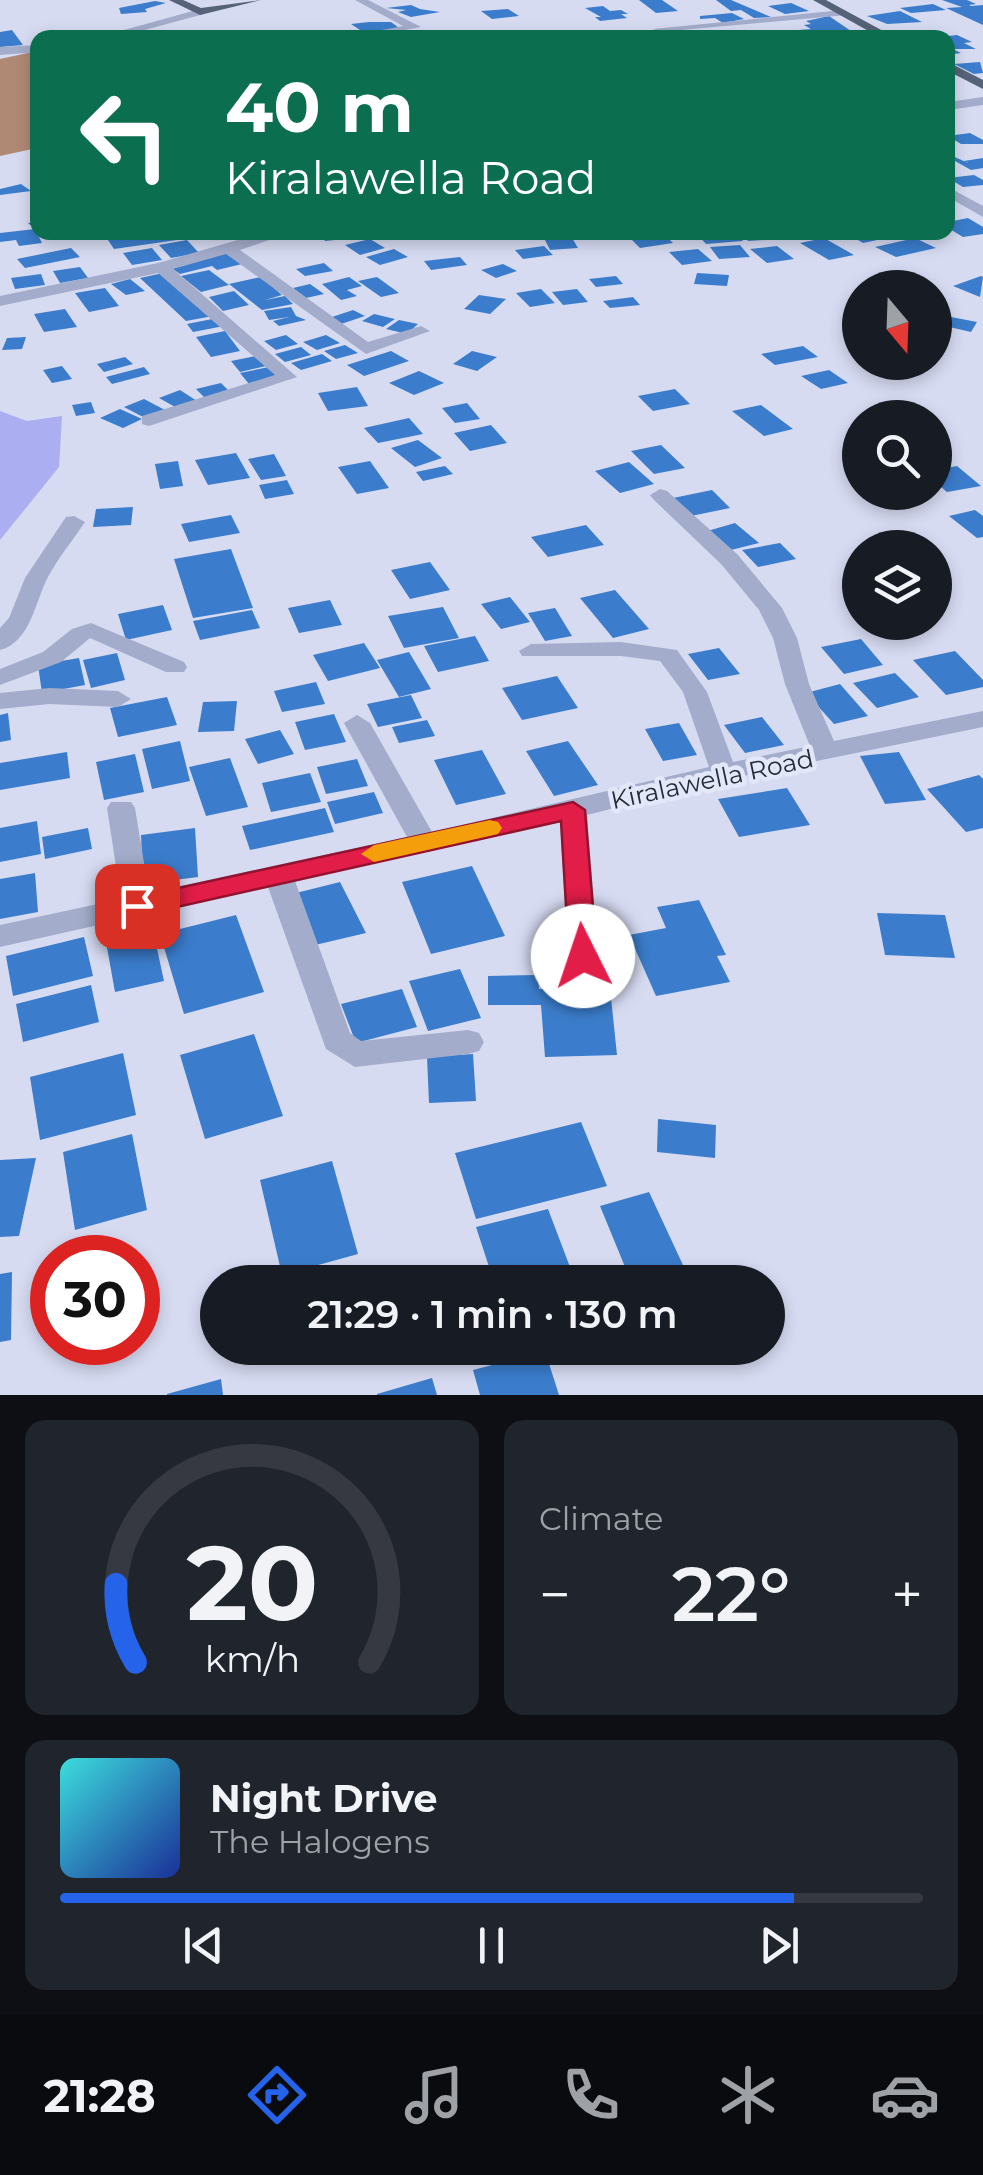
<!DOCTYPE html>
<meta charset="utf-8">
<style>
body{margin:0;font-family:Montserrat,sans-serif;background:#20242c;color:#f1f3f6;height:100vh;display:flex;flex-direction:column;font-size:38px;white-space:nowrap}
*{box-sizing:border-box;margin:0}
p{font-size:32px;color:#9ea1a6}
.icon{flex:none;width:55px;height:55px;fill:none;stroke:currentColor;stroke-width:2;stroke-linecap:round;stroke-linejoin:round}
.map{position:relative;height:1395px;overflow:hidden}
.sheet{display:flex;flex-direction:column;gap:25px;padding:25px;background:#0d0f14;flex:1}
.sheet>*{flex:none}
.top-card{position:absolute;left:30px;top:30px;width:925px;height:210px;border-radius:20px;box-shadow:0 5px 15px #0003;background:#0b6e4f;color:#fff;overflow:hidden}
.needle{width:65px;rotate:161deg}
.tools{position:absolute;left:842px;top:270px;display:grid;gap:20px}
.tools a{display:grid;place-items:center;width:110px;height:110px;border-radius:50%;background:#171b24;box-shadow:0 5px 15px #0003;font-size:50px}
.speed{position:absolute;left:30px;top:1235px;display:flex;gap:20px;font-size:50px;font-weight:700;text-align:center}
.speed>*{display:grid;place-content:center;width:130px;height:130px;border-radius:50%;background:#171b24;box-shadow:0 5px 15px #0003;line-height:1}
.speed .limit{border:15px solid #d22;background:#fff;color:#111}
.pin{position:absolute;display:grid;place-items:center;width:85px;height:85px;color:#fff;margin:-42px;border-radius:20px;box-shadow:0 5px 15px #0006}
.me{position:absolute;width:110px;margin:-55px;rotate:356deg;stroke-linejoin:round;filter:drop-shadow(0 0 8px #0008)}
.turn{display:flex;align-items:center;gap:35px;height:210px;padding:0 30px;font-size:45px}
.turn .icon{width:130px;height:130px;stroke-width:2.5}
.turn b{display:block;font-size:70px;line-height:85px}
.big{font-size:75px;font-weight:600;line-height:1.1}
.sheet .tile{flex:1;display:flex;flex-direction:column;justify-content:center;gap:15px;min-width:0;padding:0 35px;border-radius:20px;background:#20242c}
.sheet .dial{align-items:center;gap:0}
.dial svg{height:260px;overflow:visible;fill:none;stroke:#363941;stroke-width:7;stroke-linecap:round;text-anchor:middle}
.dial text{fill:#f1f3f6;stroke:none}
.song{display:flex;align-items:center;gap:30px}
.cover{width:120px;height:120px;border-radius:15px;background:linear-gradient(135deg,hsl(180 70% 55%),hsl(230 70% 35%))}
.played{height:10px;border-radius:5px;background:linear-gradient(90deg,#2563eb 85%,#363941 85%)}
.keys{display:flex;justify-content:space-around;direction:ltr}
.heat{display:flex;justify-content:space-between;align-items:center;font-size:55px;direction:ltr}
.sheet .tiles{flex:1;display:grid;gap:25px;grid-template-columns:1fr 1fr}
.tile:last-child{grid-column:span 2}
.trip{position:absolute;left:200px;top:1265px;width:585px;height:100px;border-radius:50px;background:#171b24;box-shadow:0 5px 15px #0003;font-weight:600;line-height:100px;text-align:center}
.tabs{display:flex;height:160px;justify-content:space-around;align-items:center;background:#090b0e;color:#9ea1a6}
.tabs .icon{width:70px;height:70px}
.tabs .selected{color:#2563eb}
.tabs b{font-size:45px;color:#f1f3f6}
.map>svg:first-child{display:block}
.sand{fill:#abaef0}
.water{fill:#b08975}
.building{fill:#3b7dcc}
.lines{fill:none;stroke-linecap:round;stroke-linejoin:round}
.minor{fill:#a3acca;fill-rule:evenodd}
.major{fill:#556277;fill-rule:evenodd}
.route{fill:#e11d48;stroke:#92132f;stroke-width:2.5}
.slow{fill:#f59e0b}
.labels{text-anchor:middle;dominant-baseline:central;stroke-width:9;stroke-linejoin:round;paint-order:stroke}
.street-label{font-size:25px;fill:#252b35;stroke:#e3e7fa}
</style>
<div class="map">
<svg width="983" height="1395" viewBox="0 0 983 1395">
<rect width="100%" height="100%" fill="#d7dbf2"/>
<path class="sand" d="M 0,411 L 27,421 L 62,416 L 59,467 L 0,540 Z"/>
<path class="water" d="M 37,51 L 37,148 L 0,156 L 0,59 Z"/>
<path class="building" d="M 639,0 L 662,0 L 678,11 L 656,13 Z
M 716,0 L 731,0 L 771,17 L 754,18 L 741,10 L 731,11 Z
M 942,0 L 967,0 L 976,4 L 969,5 L 971,6 L 983,5 L 983,25 L 946,8 L 962,7 Z
M 155,1 L 166,3 L 145,9 L 147,12 L 121,14 L 119,8 Z
M 791,3 L 809,11 L 785,14 L 768,6 Z
M 933,4 L 946,10 L 911,13 L 900,8 Z
M 411,5 L 420,9 L 440,12 L 411,17 L 398,12 L 406,10 L 386,8 Z
M 603,6 L 610,11 L 621,10 L 628,14 L 621,14 L 627,18 L 600,21 L 595,17 L 601,17 L 585,8 Z
M 508,9 L 519,16 L 492,19 L 481,11 Z
M 900,11 L 922,22 L 887,24 L 867,16 Z
M 732,13 L 744,19 L 723,23 L 715,18 L 700,19 L 700,16 Z
M 829,16 L 851,31 L 809,35 L 799,30 L 811,29 L 804,25 L 811,24 L 806,21 Z
M 369,22 L 391,22 L 402,30 L 366,34 L 351,24 Z
M 12,30 L 23,45 L 0,47 L 0,32 Z
M 957,35 L 972,42 L 964,43 L 976,49 L 953,49 L 961,53 L 948,55 L 948,43 L 954,43 L 948,36 Z
M 980,62 L 983,73 L 974,74 L 954,64 Z
M 970,133 L 983,140 L 983,144 L 961,144 L 948,136 Z
M 948,154 L 968,163 L 964,161 L 983,158 L 983,168 L 971,170 L 955,161 L 948,162 Z
M 974,175 L 983,180 L 983,185 L 963,187 L 948,178 Z
M 21,184 L 31,191 L 0,195 L 0,189 Z
M 968,218 L 983,227 L 983,234 L 963,237 L 948,228 L 948,222 Z
M 38,221 L 35,229 L 42,243 L 19,246 L 16,240 L 0,242 L 0,233 L 35,229 L 28,223 Z
M 161,232 L 187,232 L 191,238 L 114,249 L 108,240 Z
M 320,232 L 363,232 L 365,237 L 325,241 Z
M 662,232 L 673,243 L 640,248 L 628,236 Z
M 736,232 L 743,241 L 706,244 L 698,235 Z
M 741,232 L 776,232 L 782,239 L 748,241 Z
M 883,232 L 892,237 L 863,243 L 848,234 Z
M 571,236 L 578,248 L 550,250 L 544,238 Z
M 824,238 L 854,255 L 829,260 L 800,243 Z
M 915,238 L 936,248 L 896,257 L 875,247 Z
M 370,239 L 385,248 L 360,255 L 345,245 Z
M 187,240 L 199,253 L 171,258 L 159,245 Z
M 740,245 L 750,257 L 719,259 L 710,247 Z
M 544,246 L 553,255 L 523,259 L 515,250 Z
M 777,246 L 794,259 L 767,263 L 750,249 Z
M 71,248 L 80,257 L 25,268 L 17,259 Z
M 152,248 L 162,260 L 132,265 L 123,253 Z
M 394,249 L 408,257 L 380,265 L 366,257 Z
M 698,249 L 712,261 L 682,265 L 669,252 Z
M 226,252 L 242,264 L 217,270 L 212,266 L 180,274 L 170,267 Z
M 460,257 L 467,265 L 431,270 L 424,261 Z
M 324,263 L 333,271 L 305,276 L 296,269 Z
M 503,264 L 517,271 L 496,278 L 481,270 Z
M 80,267 L 88,278 L 60,283 L 53,271 Z
M 209,270 L 229,285 L 201,292 L 181,276 Z
M 163,273 L 213,316 L 186,321 L 140,278 Z
M 697,273 L 729,275 L 727,286 L 694,284 Z
M 41,274 L 45,285 L 15,289 L 11,278 Z
M 616,276 L 623,284 L 596,287 L 589,279 Z
M 261,277 L 282,295 L 265,300 L 285,296 L 293,304 L 262,310 L 229,284 Z
M 349,277 L 362,286 L 347,290 L 357,296 L 341,300 L 322,284 Z
M 377,277 L 399,293 L 381,297 L 358,281 Z
M 983,277 L 980,297 L 953,286 L 981,276 Z
M 130,279 L 145,291 L 126,295 L 111,284 Z
M 310,284 L 324,294 L 306,298 L 293,288 Z
M 105,288 L 119,306 L 89,312 L 75,293 Z
M 541,289 L 555,303 L 530,307 L 516,293 Z
M 577,289 L 588,302 L 563,305 L 552,292 Z
M 234,291 L 249,305 L 223,311 L 209,297 Z
M 479,295 L 506,299 L 490,314 L 464,309 Z
M 633,297 L 640,305 L 610,308 L 603,301 Z
M 291,307 L 296,316 L 306,320 L 279,326 L 273,321 L 289,317 L 269,320 L 264,311 Z
M 65,309 L 77,327 L 44,332 L 34,314 Z
M 353,310 L 365,316 L 338,325 L 326,319 Z
M 374,314 L 395,319 L 383,327 L 362,321 Z
M 951,317 L 977,322 L 971,332 L 945,326 Z
M 217,318 L 224,326 L 193,332 L 187,324 Z
M 399,320 L 418,324 L 407,334 L 386,329 Z
M 225,331 L 240,351 L 211,357 L 196,337 Z
M 286,335 L 298,344 L 276,350 L 264,341 Z
M 326,335 L 340,343 L 317,350 L 303,342 Z
M 26,337 L 22,349 L 2,350 L 7,338 Z
M 345,345 L 358,353 L 336,359 L 324,351 Z
M 803,346 L 818,357 L 775,365 L 761,354 Z
M 301,347 L 311,355 L 285,362 L 275,354 Z
M 391,351 L 409,361 L 364,376 L 347,365 Z
M 472,351 L 497,357 L 477,371 L 453,364 Z
M 322,354 L 332,361 L 301,370 L 291,363 Z
M 256,356 L 266,366 L 240,372 L 231,361 Z
M 125,357 L 133,364 L 104,372 L 97,364 Z
M 62,366 L 72,379 L 52,383 L 43,370 Z
M 144,367 L 150,374 L 112,384 L 106,377 Z
M 269,367 L 278,378 L 249,384 L 240,373 Z
M 829,370 L 848,383 L 821,389 L 801,376 Z
M 419,371 L 444,383 L 414,395 L 389,383 Z
M 221,383 L 231,393 L 206,399 L 196,389 Z
M 357,387 L 368,406 L 328,411 L 318,393 Z
M 675,389 L 690,404 L 653,411 L 638,396 Z
M 180,390 L 197,401 L 177,408 L 159,398 Z
M 144,399 L 165,410 L 145,418 L 124,407 Z
M 91,402 L 95,413 L 76,416 L 72,405 Z
M 467,403 L 480,419 L 455,423 L 442,408 Z
M 761,405 L 793,429 L 764,436 L 732,411 Z
M 120,409 L 142,419 L 123,428 L 100,418 Z
M 409,418 L 423,434 L 378,443 L 364,428 Z
M 491,425 L 507,443 L 470,451 L 454,433 Z
M 418,440 L 442,458 L 415,467 L 391,448 Z
M 661,445 L 685,468 L 654,474 L 631,451 Z
M 236,453 L 250,478 L 208,485 L 195,460 Z
M 274,454 L 286,476 L 261,480 L 248,459 Z
M 178,461 L 183,486 L 160,489 L 155,464 Z
M 370,461 L 389,488 L 357,494 L 338,467 Z
M 629,462 L 654,484 L 620,493 L 595,471 Z
M 445,466 L 453,474 L 423,481 L 416,472 Z
M 957,466 L 981,486 L 947,492 L 935,482 L 935,470 Z
M 287,480 L 294,494 L 265,499 L 259,485 Z
M 712,490 L 730,508 L 691,516 L 673,498 Z
M 133,507 L 131,525 L 93,527 L 96,509 Z
M 975,510 L 983,516 L 983,537 L 977,538 L 949,516 Z
M 231,515 L 240,533 L 189,542 L 181,524 Z
M 735,523 L 759,543 L 727,551 L 704,532 Z
M 586,525 L 604,545 L 548,557 L 531,537 Z
M 780,543 L 796,559 L 758,567 L 742,550 Z
M 231,549 L 253,608 L 193,618 L 174,559 Z
M 430,562 L 450,590 L 410,599 L 391,570 Z
M 615,590 L 649,629 L 613,638 L 580,598 Z
M 510,597 L 530,622 L 501,629 L 481,604 Z
M 330,600 L 342,625 L 299,633 L 288,608 Z
M 163,605 L 172,630 L 126,640 L 118,614 Z
M 443,607 L 459,638 L 404,648 L 388,616 Z
M 555,608 L 572,636 L 545,641 L 528,613 Z
M 252,610 L 260,628 L 200,640 L 193,621 Z
M 475,636 L 489,661 L 438,672 L 424,646 Z
M 861,639 L 883,665 L 844,674 L 821,647 Z
M 364,643 L 380,668 L 328,681 L 313,655 Z
M 719,648 L 740,674 L 708,680 L 688,654 Z
M 955,651 L 983,680 L 983,687 L 946,695 L 913,660 Z
M 409,652 L 431,689 L 399,697 L 377,660 Z
M 117,653 L 125,680 L 91,688 L 83,660 Z
M 79,658 L 85,685 L 42,693 L 38,665 Z
M 895,673 L 919,697 L 877,708 L 853,683 Z
M 557,676 L 578,708 L 522,720 L 502,688 Z
M 316,682 L 325,704 L 282,712 L 274,691 Z
M 840,684 L 868,716 L 834,724 L 806,693 Z
M 411,695 L 422,718 L 378,727 L 367,704 Z
M 167,697 L 177,725 L 118,737 L 110,708 Z
M 237,701 L 234,731 L 198,732 L 203,702 Z
M 8,713 L 11,740 L 0,742 L 0,715 Z
M 334,714 L 346,742 L 305,750 L 295,722 Z
M 762,717 L 784,745 L 745,753 L 724,725 Z
M 427,720 L 435,736 L 399,743 L 392,727 Z
M 679,723 L 697,755 L 663,761 L 645,729 Z
M 280,730 L 294,754 L 258,764 L 245,739 Z
M 180,741 L 190,781 L 152,789 L 142,749 Z
M 568,741 L 598,785 L 554,796 L 526,751 Z
M 482,750 L 506,794 L 456,805 L 434,760 Z
M 67,752 L 70,778 L 0,790 L 0,763 Z
M 899,752 L 926,800 L 885,804 L 860,756 Z
M 135,754 L 144,792 L 104,800 L 96,762 Z
M 230,758 L 248,807 L 206,816 L 189,767 Z
M 357,759 L 368,786 L 326,794 L 317,767 Z
M 310,773 L 321,802 L 271,812 L 262,783 Z
M 979,775 L 983,779 L 983,828 L 966,832 L 927,789 Z
M 787,788 L 810,825 L 739,837 L 718,799 Z
M 374,792 L 383,813 L 335,824 L 327,802 Z
M 325,808 L 334,832 L 250,850 L 242,826 Z
M 37,821 L 41,854 L 0,862 L 0,828 Z
M 88,828 L 92,849 L 45,859 L 42,837 Z
M 195,828 L 198,877 L 143,884 L 141,835 Z
M 472,866 L 505,936 L 431,954 L 402,882 Z
M 35,873 L 38,912 L 0,919 L 0,879 Z
M 340,882 L 366,933 L 315,945 L 292,894 Z
M 699,900 L 726,955 L 717,956 L 730,982 L 656,996 L 629,935 L 666,928 L 657,907 Z
M 877,913 L 945,915 L 955,958 L 885,955 Z
M 236,915 L 264,992 L 184,1014 L 160,934 Z
M 151,921 L 164,981 L 115,992 L 104,931 Z
M 84,937 L 93,976 L 13,996 L 6,956 Z
M 460,969 L 481,1018 L 428,1031 L 409,981 Z
M 538,975 L 539,989 L 610,988 L 617,1055 L 545,1057 L 541,1005 L 488,1005 L 488,976 Z
M 91,985 L 99,1022 L 23,1042 L 16,1004 Z
M 402,989 L 417,1027 L 356,1043 L 341,1004 Z
M 254,1034 L 283,1116 L 205,1139 L 180,1055 Z
M 123,1053 L 136,1115 L 40,1140 L 30,1077 Z
M 473,1054 L 476,1101 L 429,1103 L 427,1057 Z
M 658,1119 L 716,1125 L 715,1158 L 657,1152 Z
M 581,1122 L 607,1186 L 476,1219 L 455,1153 Z
M 132,1134 L 147,1210 L 75,1230 L 63,1152 Z
M 36,1158 L 19,1236 L 0,1237 L 0,1160 Z
M 332,1161 L 358,1254 L 282,1275 L 260,1180 Z
M 649,1192 L 683,1265 L 630,1279 L 600,1206 Z
M 548,1209 L 570,1267 L 510,1282 L 494,1282 L 476,1227 Z
M 12,1272 L 11,1340 L 0,1342 L 0,1274 Z
M 545,1351 L 559,1395 L 480,1395 L 473,1370 Z
M 432,1378 L 437,1395 L 377,1395 L 377,1394 Z
M 221,1379 L 223,1395 L 167,1395 L 167,1394 Z"/>
<g class="lines">
<path class="minor" d="M 355,0 L 368,0 L 421,27 L 377,35 L 377,31 L 403,26 Z
M 200,9 L 204,14 L 115,38 L 95,38 Z
M 843,10 L 847,15 L 659,32 L 653,29 Z
M 38,45 L 38,52 L 0,55 L 0,47 Z
M 983,97 L 983,105 L 948,110 L 948,102 Z
M 948,187 L 983,206 L 983,217 L 948,197 Z
M 266,232 L 292,232 L 240,250 L 368,342 L 421,326 L 430,331 L 366,354 L 226,254 L 173,269 L 297,377 L 149,426 L 142,424 L 142,416 L 275,375 L 158,273 L 0,306 L 0,296 L 158,263 Z
M 660,489 L 667,491 L 738,555 L 782,608 L 797,638 L 809,684 L 834,741 L 983,711 L 983,727 L 724,780 L 587,815 L 598,956 L 594,964 L 583,967 L 572,964 L 568,956 L 560,822 L 295,881 L 350,1033 L 361,1041 L 468,1030 L 479,1033 L 484,1042 L 479,1051 L 468,1054 L 355,1067 L 326,1049 L 268,887 L 0,947 L 0,925 L 121,899 L 107,808 L 111,802 L 131,802 L 135,808 L 149,893 L 407,837 L 344,723 L 357,715 L 370,723 L 432,832 L 709,767 L 683,692 L 660,661 L 621,656 L 522,656 L 519,651 L 531,644 L 621,642 L 677,650 L 707,692 L 733,762 L 810,746 L 785,684 L 773,638 L 759,610 L 722,565 L 653,499 L 650,495 Z
M 74,516 L 85,522 C 73,540 58,558 48,577 C 35,601 31,642 0,650 L 0,628 L 9,618 L 25,578 L 66,517 Z
M 91,623 L 184,662 L 187,667 L 184,672 L 166,672 L 90,638 L 61,662 L 0,685 L 0,669 L 43,652 L 72,629 Z
M 49,688 L 118,691 L 131,699 L 118,707 L 49,704 L 0,709 L 0,693 Z"/>
<path class="major" d="M 169,0 L 183,0 L 201,8 L 261,0 L 200,15 Z
M 813,0 L 826,0 L 896,38 L 881,38 Z
M 948,62 L 983,80 L 983,89 L 948,71 Z"/>
</g>
<path class="route" d="M 573,802 L 585,810 L 597,956 L 593,963 L 574,963 L 569,956 L 561,821 L 137,916 L 128,913 L 124,906 L 128,900 L 137,897 Z"/>
<path class="slow" d="M 490,820 L 498,822 L 502,828 L 498,834 L 374,862 L 361,854 L 374,845 Z"/>
<g class="labels">
<g class="street-label">
<text transform="translate(712 779) rotate(-12)">Kiralawella Road</text>
</g>
</g>
</svg>
<div class="tools">
<a><svg class="needle" viewBox="-14 -14 28 28"><path d="M0-13l5 13h-10z" fill="#e53935"/><path d="M0 13l5-13h-10z" fill="#9ea1a6"/></svg></a>
<a><svg class="icon" aria-label="search" viewBox="0 0 24 24"><circle cx="10" cy="10" r="6"/><path d="M15 15l6 6"/></svg></a>
<a><svg class="icon" aria-label="layers" viewBox="0 0 24 24"><path d="M12 4l9 5-9 5-9-5zM3 14l9 5 9-5"/></svg></a>
</div>
<div class="speed"><div class="limit">30</div></div>
<div class="pin" style="left:137px;top:906px;background:#d93025"><svg class="icon" aria-label="arrive" viewBox="0 0 24 24"><path d="M6 21V4h12l-3 4 3 4H6"/></svg></div>
<svg class="me" style="left:583px;top:956px" viewBox="-20 -20 40 40"><circle r="19" fill="#fff"/><path d="M0-13L10 11 0 6-10 11z" fill="#e11d48"/></svg>
<div class="trip">21:29 · 1 min · 130 m</div>
<div class="top-card">
<div class="turn"><svg class="icon" aria-label="left" viewBox="0 0 24 24"><path d="M17 20v-9H6M10 6l-5 5 5 5"/></svg><div><b>40 m</b>Kiralawella Road</div></div>
</div>
</div>
<section class="sheet">
<div class="tiles">
<div class="tile dial"><svg viewBox="0 0 100 80">
<path d="M14 69A42 42 0 1 1 86 69"/>
<path d="M14 69A42 42 0 0 1 8 45" stroke="#2563eb"/>
<text x="50" y="56" font-size="32" font-weight="700">20</text>
<text x="50" y="72" font-size="11">km/h</text>
</svg></div>
<div class="tile"><p>Climate</p>
<div class="heat"><a>−</a><b class="big">22°</b><a>+</a></div>
</div>
<div class="tile">
<div class="song"><i class="cover"></i><div><b>Night Drive</b><p>The Halogens</p></div></div>
<div class="played"></div>
<div class="keys"><svg class="icon" aria-label="previous" viewBox="0 0 24 24"><path d="M18 5L8 12l10 7zM5 5v14"/></svg><svg class="icon" aria-label="pause" viewBox="0 0 24 24"><path d="M8 5v14M16 5v14"/></svg><svg class="icon" aria-label="next" viewBox="0 0 24 24"><path d="M6 5l10 7-10 7zM19 5v14"/></svg></div>
</div>
</div>
</section>
<nav class="tabs">
<b>21:28</b>
<svg class="icon selected" aria-label="directions" viewBox="0 0 24 24"><path d="M12 3l9 9-9 9-9-9zM9 14v-3h6M13 9l2 2-2 2"/></svg>
<svg class="icon" aria-label="music" viewBox="0 0 24 24"><path d="M9 18V5l10-2v13"/><circle cx="6" cy="18" r="3"/><circle cx="16" cy="16" r="3"/></svg>
<svg class="icon" aria-label="phone" viewBox="0 0 24 24"><path d="M5 4h4l2 5-3 2q2 4 5 5l2-3 5 2v4C11 20 4 13 5 4z"/></svg>
<svg class="icon" aria-label="climate" viewBox="0 0 24 24"><path d="M12 3v18M4 7l16 10M4 17L20 7"/></svg>
<svg class="icon" aria-label="car" viewBox="0 0 24 24"><path d="M5 17H2v-5l4-1 3-4h7l3 4 3 1v5h-3M9 17h6M6 11h13"/><circle cx="7" cy="17" r="2"/><circle cx="17" cy="17" r="2"/></svg>
</nav>
